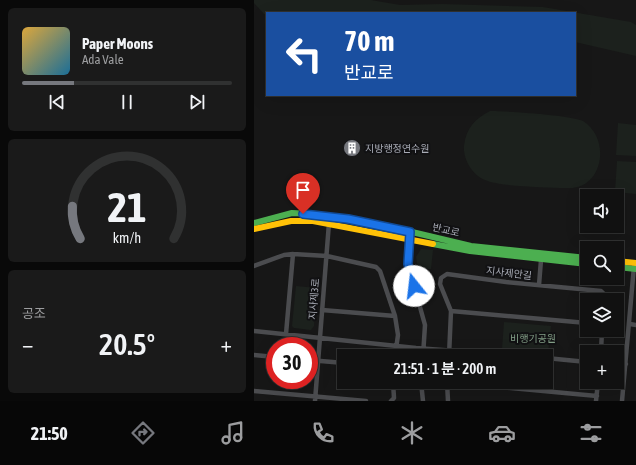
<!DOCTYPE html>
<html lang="ko">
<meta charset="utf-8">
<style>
body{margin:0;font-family:"Asap Condensed","Noto Sans KR",sans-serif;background:#1a1a1a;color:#f1f3f6;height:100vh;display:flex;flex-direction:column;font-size:15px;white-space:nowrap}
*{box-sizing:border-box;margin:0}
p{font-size:13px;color:#9c9d9f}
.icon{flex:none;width:22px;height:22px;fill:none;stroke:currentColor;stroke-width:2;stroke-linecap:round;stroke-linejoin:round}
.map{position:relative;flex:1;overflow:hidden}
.sheet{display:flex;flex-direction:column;gap:8px;padding:8px;background:#090909;width:254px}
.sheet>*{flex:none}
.top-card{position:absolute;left:12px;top:12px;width:310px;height:84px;border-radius:0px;box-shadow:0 4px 16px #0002,0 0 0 1px #303131;background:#1a4fa0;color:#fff;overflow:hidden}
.fabs{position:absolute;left:326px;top:189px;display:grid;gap:8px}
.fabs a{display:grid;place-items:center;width:44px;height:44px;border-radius:0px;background:#111;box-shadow:0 4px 16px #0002,0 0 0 1px #303131;font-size:20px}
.speed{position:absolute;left:12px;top:337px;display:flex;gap:8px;font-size:20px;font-weight:700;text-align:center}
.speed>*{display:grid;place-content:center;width:52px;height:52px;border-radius:50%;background:#111;box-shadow:0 4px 16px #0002,0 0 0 1px #303131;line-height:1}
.speed .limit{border:6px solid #d22;background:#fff;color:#111}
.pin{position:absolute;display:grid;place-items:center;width:34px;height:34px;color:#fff;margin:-41px -17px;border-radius:50% 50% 50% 0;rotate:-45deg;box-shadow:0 0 4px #0007}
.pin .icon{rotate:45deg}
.me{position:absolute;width:44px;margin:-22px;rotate:344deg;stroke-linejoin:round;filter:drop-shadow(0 0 3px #0008)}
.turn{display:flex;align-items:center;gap:14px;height:84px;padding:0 12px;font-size:18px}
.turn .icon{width:52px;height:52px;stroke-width:2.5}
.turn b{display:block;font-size:28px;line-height:34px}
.big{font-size:30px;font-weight:600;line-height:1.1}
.sheet .card{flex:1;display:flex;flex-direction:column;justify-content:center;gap:6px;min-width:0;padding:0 14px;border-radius:6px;background:#1a1a1a}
.sheet .dial{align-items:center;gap:0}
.dial svg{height:104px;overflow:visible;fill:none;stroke:#303131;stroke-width:7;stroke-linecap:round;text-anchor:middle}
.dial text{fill:#f1f3f6;stroke:none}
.song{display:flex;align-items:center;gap:12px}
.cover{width:48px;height:48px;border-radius:6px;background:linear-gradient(135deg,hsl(40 70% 55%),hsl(200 70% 35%))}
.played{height:4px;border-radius:2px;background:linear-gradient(90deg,#76787e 25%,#303131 25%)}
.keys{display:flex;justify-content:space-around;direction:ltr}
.heat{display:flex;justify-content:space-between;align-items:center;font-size:22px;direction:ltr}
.trip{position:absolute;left:83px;top:349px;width:216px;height:40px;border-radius:0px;background:#111;box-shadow:0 4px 16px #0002,0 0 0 1px #303131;font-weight:600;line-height:40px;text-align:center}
.tabs{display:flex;height:64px;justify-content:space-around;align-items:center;background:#070707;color:#9c9d9f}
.tabs .icon{width:28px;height:28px}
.tabs .on{color:#76787e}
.tabs b{font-size:18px;color:#f1f3f6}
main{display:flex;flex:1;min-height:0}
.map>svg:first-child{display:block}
.green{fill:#1c211d}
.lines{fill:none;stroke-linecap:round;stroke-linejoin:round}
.street{stroke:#4b4c4f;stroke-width:4.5}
.fast{stroke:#4caf50;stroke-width:6}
.slow{stroke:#ffc107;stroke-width:6}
.route-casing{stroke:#114b97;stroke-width:10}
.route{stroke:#1a73e8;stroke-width:7}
.labels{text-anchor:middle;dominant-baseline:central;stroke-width:4;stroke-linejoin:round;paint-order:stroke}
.poi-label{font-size:10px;fill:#a9acb6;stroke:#111113;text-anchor:start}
.street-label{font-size:10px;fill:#a9acb6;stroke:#111113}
.park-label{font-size:10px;fill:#839f87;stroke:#111113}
</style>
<main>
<section class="sheet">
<div class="card">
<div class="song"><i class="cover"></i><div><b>Paper Moons</b><p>Ada Vale</p></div></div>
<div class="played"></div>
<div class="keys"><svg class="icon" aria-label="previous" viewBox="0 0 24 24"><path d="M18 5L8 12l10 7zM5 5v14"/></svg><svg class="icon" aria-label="pause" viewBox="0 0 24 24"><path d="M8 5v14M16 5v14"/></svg><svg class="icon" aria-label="next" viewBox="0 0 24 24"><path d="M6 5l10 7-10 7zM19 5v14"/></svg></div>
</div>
<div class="card dial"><svg viewBox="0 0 100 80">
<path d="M14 69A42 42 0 1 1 86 69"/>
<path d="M14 69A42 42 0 0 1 8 44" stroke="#76787e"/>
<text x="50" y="56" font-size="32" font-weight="700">21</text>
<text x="50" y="72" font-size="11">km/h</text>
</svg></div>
<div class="card"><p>공조</p>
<div class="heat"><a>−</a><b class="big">20.5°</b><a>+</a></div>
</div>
</section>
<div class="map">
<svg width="382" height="401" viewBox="0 0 382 401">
<rect width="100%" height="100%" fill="#171717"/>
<path class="green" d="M 0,0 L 117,0 L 146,5 L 188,4 L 289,7 L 377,22 L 382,25 L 382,56 L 321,42 L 321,13 L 13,13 L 13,15 L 10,14 L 0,3 Z
M 236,111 C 252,111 317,115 329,121 C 358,139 349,191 312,188 C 292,187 247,187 231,180 C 218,175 209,159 210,146 C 212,128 221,119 236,111 Z
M 364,123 L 382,125 L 382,156 L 362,155 Z
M 363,161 L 382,162 L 382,194 L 361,192 Z
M 167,249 L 179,250 L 177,269 L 164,269 L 162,257 Z
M 42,286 L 63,288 L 60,326 L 57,330 L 40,328 L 38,326 Z
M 250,322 L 297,326 L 294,353 L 248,349 Z"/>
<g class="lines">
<path class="street" d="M 156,236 L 154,264 L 171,325 L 169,356
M 0,266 L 30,255 L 39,254
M 285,285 L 287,260
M 68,310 L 141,316
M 197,311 L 333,323
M 376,324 L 382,325
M 0,331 L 162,348 L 271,356
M 32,334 L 39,254 L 73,256 L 122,267 L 126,271 L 141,316 L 144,335 L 141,356
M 347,352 L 348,330
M 0,355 L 21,357
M 195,356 L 197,311 L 186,284 L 187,278 L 193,274 L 252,282 L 347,291 L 352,296 L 351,300
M 292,358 L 333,362
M 55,360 L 90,363
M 363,364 L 372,364
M 167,382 L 169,401
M 193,382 L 343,396
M 193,382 L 194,401
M 0,391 L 112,401
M 61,401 L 75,223
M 137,401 L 140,398 L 139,382
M 342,401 L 344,382
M 368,401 L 380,266"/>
<path class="fast" d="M 0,223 L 38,213 L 60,214 L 137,227 L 217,246 L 333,258
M 179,244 L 216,251 L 333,264
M 363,267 L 382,269"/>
<path class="slow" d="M 0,229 L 37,221 L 59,221 L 179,244
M 363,261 L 382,263"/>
</g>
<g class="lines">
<g class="route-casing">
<path id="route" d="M 49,214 L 94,219 L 156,232 L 154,264 L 160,286"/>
</g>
<use href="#route" class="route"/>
</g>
<defs>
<g id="building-disc" transform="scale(0.9)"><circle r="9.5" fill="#76787e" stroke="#111113"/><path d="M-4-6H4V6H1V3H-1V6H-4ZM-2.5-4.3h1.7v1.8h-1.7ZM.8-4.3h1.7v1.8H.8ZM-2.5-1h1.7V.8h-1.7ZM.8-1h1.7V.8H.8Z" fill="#fff"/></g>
</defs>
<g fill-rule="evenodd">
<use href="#building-disc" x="98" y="148"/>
</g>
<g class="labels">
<g class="poi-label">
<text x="111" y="148">지방행정연수원</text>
</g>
<g class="street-label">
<text transform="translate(192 230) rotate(13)">반교로</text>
<text transform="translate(255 273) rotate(7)">지사제안길</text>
<text transform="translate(60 299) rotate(-85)">지사제3로</text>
</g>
<g class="park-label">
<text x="279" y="338">비행기공원</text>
</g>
</g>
</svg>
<div class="fabs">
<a><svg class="icon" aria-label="sound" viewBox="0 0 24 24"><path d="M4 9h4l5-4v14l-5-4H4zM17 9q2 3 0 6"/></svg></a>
<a><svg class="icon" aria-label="search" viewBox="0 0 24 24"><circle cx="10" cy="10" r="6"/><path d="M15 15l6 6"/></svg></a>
<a><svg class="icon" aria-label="layers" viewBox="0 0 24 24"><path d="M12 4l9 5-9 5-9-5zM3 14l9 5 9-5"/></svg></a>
<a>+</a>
</div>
<div class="speed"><div class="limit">30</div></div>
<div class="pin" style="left:49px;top:214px;background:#d93025"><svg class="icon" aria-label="arrive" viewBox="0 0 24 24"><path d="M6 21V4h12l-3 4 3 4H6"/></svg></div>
<svg class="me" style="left:160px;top:286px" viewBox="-20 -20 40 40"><circle r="19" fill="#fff"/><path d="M0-13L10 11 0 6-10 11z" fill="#1a73e8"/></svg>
<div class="trip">21:51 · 1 분 · 200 m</div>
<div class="top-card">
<div class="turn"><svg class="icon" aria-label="left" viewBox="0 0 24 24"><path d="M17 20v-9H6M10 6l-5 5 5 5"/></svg><div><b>70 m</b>반교로</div></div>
</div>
</div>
</main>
<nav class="tabs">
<b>21:50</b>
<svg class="icon on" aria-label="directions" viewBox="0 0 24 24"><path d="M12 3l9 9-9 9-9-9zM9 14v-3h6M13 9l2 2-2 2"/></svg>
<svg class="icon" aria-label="music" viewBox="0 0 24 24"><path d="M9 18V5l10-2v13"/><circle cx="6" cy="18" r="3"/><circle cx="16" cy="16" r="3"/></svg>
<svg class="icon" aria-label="phone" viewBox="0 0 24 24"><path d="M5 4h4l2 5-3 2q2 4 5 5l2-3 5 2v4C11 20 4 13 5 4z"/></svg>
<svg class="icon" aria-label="climate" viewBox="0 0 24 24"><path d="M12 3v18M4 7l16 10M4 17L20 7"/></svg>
<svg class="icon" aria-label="car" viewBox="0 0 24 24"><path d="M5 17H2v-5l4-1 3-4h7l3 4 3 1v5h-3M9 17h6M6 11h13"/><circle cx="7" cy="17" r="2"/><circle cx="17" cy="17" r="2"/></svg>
<svg class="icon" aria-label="filters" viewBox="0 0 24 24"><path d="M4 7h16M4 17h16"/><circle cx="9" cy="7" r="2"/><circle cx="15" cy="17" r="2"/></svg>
</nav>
